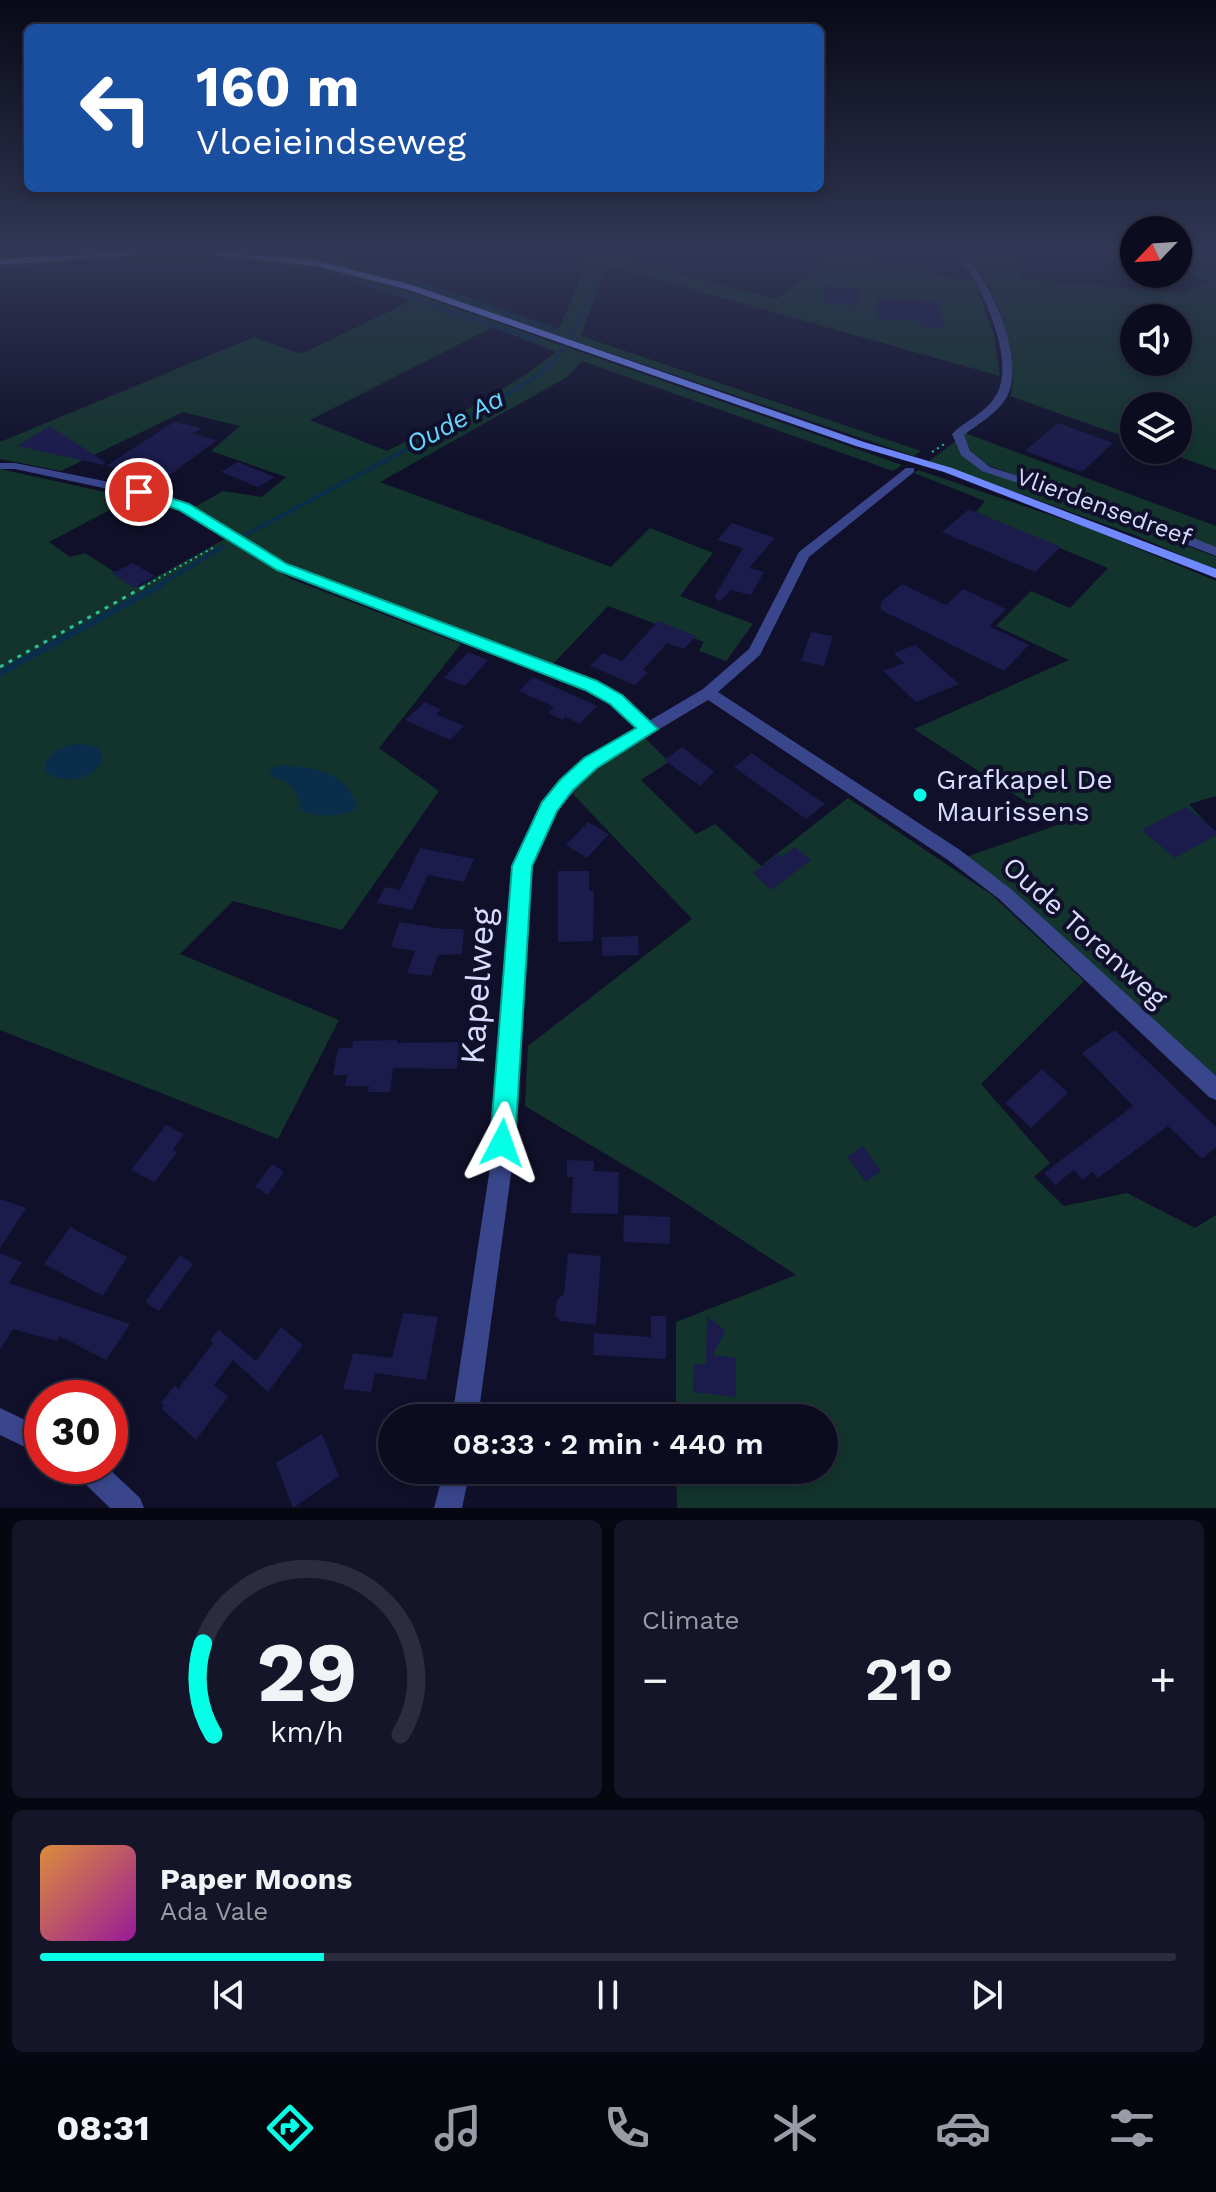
<!DOCTYPE html>
<meta charset="utf-8">
<style>
body{margin:0;font-family:"Work Sans",sans-serif;background:#151529;color:#f1f3f6;height:100vh;display:flex;flex-direction:column;font-size:30px;white-space:nowrap}
*{box-sizing:border-box;margin:0}
p{font-size:26px;color:#9a9ba5}
.icon{flex:none;width:44px;height:44px;fill:none;stroke:currentColor;stroke-width:2;stroke-linecap:round;stroke-linejoin:round}
.map{position:relative;height:1508px;overflow:hidden}
.sheet{display:flex;flex-direction:column;gap:12px;padding:12px;background:#070712;flex:1}
.sheet>*{flex:none}
.top-card{position:absolute;left:24px;top:24px;width:800px;height:168px;border-radius:12px;box-shadow:0 4px 12px #0003,0 0 0 2px #2c2c3e;background:#1a4fa0;color:#fff;overflow:hidden}
.needle{width:52px;rotate:245deg}
.buttons{position:absolute;left:1120px;top:216px;display:grid;gap:16px}
.buttons a{display:grid;place-items:center;width:72px;height:72px;border-radius:50%;background:#0c0c20;box-shadow:0 4px 12px #0003,0 0 0 2px #2c2c3e;font-size:40px}
.speed{position:absolute;left:24px;top:1380px;display:flex;gap:16px;font-size:40px;font-weight:700;text-align:center}
.speed>*{display:grid;place-content:center;width:104px;height:104px;border-radius:50%;background:#0c0c20;box-shadow:0 4px 12px #0003,0 0 0 2px #2c2c3e;line-height:1}
.speed .limit{border:12px solid #d22;background:#fff;color:#111}
.pin{position:absolute;display:grid;place-items:center;width:68px;height:68px;color:#fff;margin:-34px;border:4px solid #fff;border-radius:50%;box-shadow:0 2px 8px #0007}
.me{position:absolute;width:88px;margin:-44px;rotate:4deg;stroke-linejoin:round;filter:drop-shadow(0 0 6px #0008)}
.turn{display:flex;align-items:center;gap:28px;height:168px;padding:0 40px;font-size:36px}
.turn .icon{width:104px;height:104px;stroke-width:2.5}
.turn b{display:block;font-size:56px;line-height:68px}
.big{font-size:60px;font-weight:600;line-height:1.1}
.sheet .widget{flex:1;display:flex;flex-direction:column;justify-content:center;gap:12px;min-width:0;padding:0 28px;border-radius:12px;background:#151529}
.sheet .dial{align-items:center;gap:0}
.dial svg{height:208px;overflow:visible;fill:none;stroke:#2c2c3e;stroke-width:7;stroke-linecap:round;text-anchor:middle}
.dial text{fill:#f1f3f6;stroke:none}
.song{display:flex;align-items:center;gap:24px}
.cover{width:96px;height:96px;border-radius:12px;background:linear-gradient(135deg,hsl(30 70% 55%),hsl(300 70% 35%))}
.played{height:8px;border-radius:4px;background:linear-gradient(90deg,#05ffe6 25%,#2c2c3e 25%)}
.keys{display:flex;justify-content:space-around;direction:ltr}
.heat{display:flex;justify-content:space-between;align-items:center;font-size:44px;direction:ltr}
.sheet .tiles{flex:1;display:grid;gap:12px;grid-template-columns:1fr 1fr}
.widget:last-child{grid-column:span 2}
.trip{position:absolute;left:378px;top:1404px;width:460px;height:80px;border-radius:40px;background:#0c0c20;box-shadow:0 4px 12px #0003,0 0 0 2px #2c2c3e;font-weight:600;line-height:80px;text-align:center}
.menu{display:flex;height:128px;justify-content:space-around;align-items:center;background:#05050d;color:#9a9ba5}
.menu .icon{width:56px;height:56px}
.menu .current{color:#05ffe6}
.menu b{font-size:36px;color:#f1f3f6}
.map>svg:first-child{display:block}
.green{fill:#12342c;fill-rule:evenodd}
.water{fill:#092d4a}
.lines{fill:none;stroke-linecap:round;stroke-linejoin:round}
.stream-far1{stroke:#092d4a;stroke-width:4}
.stream{stroke:#092d4a;stroke-width:6}
.building{fill:#1b1b4c}
.path-far1{stroke:#2cc09a;stroke-width:2;stroke-dasharray:2 4;stroke-linecap:butt}
.path{stroke:#2cc09a;stroke-width:3;stroke-dasharray:4 6;stroke-linecap:butt}
.minor{fill:#39468b;fill-rule:evenodd}
.tertiary{fill:#39468b;fill-rule:evenodd}
.secondary{fill:#7089ff;fill-rule:evenodd}
.route{fill:#05ffe6;stroke:#03a696;stroke-width:2}
.poi-dot{fill:#05ffe6;stroke:#10102a;stroke-width:3}
.labels{text-anchor:middle;dominant-baseline:central;stroke-width:8;stroke-linejoin:round;paint-order:stroke}
.far-street-label{font-size:24px;fill:#d9dcff;stroke:#10102a}
.far-water-label{font-size:26px;font-style:italic;fill:#67d7ff;stroke:#10102a}
.poi-label{font-size:28px;fill:#d9dcff;stroke:#10102a;text-anchor:start}
.street-label{font-size:28px;fill:#d9dcff;stroke:#10102a}
.near-street-label{font-size:34px;fill:#d9dcff;stroke:#10102a}
</style>
<div class="map">
<svg width="1216" height="1508" viewBox="0 0 1216 1508">
<rect width="100%" height="100%" fill="#10102a"/>
<path class="green" d="M 251,252 C 357,252 459,295 559,329 L 592,252 L 611,252 L 610,256 L 776,299 L 835,254 L 975,282 L 994,335 L 1000,376 L 606,265 L 581,336 L 921,451 L 914,456 L 386,277 L 319,261 Z
M 967,252 L 1007,252 L 1023,279 L 1184,293 L 1211,281 L 1178,271 L 1178,252 L 1216,252 L 1216,470 L 1161,450 L 1178,450 L 1178,406 L 1134,406 L 1134,440 L 1010,396 C 1022,362 992,276 967,252 ZM 1134,318 L 1178,318 L 1178,362 L 1134,362 Z
M 182,253 L 300,263 L 381,282 L 902,465 L 893,471 L 582,361 L 567,377 L 380,482 L 611,567 L 650,528 L 713,553 L 680,596 L 753,624 L 726,661 L 699,651 L 704,642 L 608,606 L 552,665 L 338,585 L 286,562 L 191,509 L 223,491 L 262,497 L 286,477 L 211,451 L 240,426 L 183,412 L 61,471 L 0,459 L 0,442 L 254,337 L 301,354 L 413,300 C 397,291 374,286 355,280 C 238,247 120,257 0,268 L 0,264 ZM 493,327 L 556,352 C 504,393 446,421 387,451 L 310,420 Z
M 965,433 L 1216,526 L 1216,548 L 990,466 L 972,454 L 963,437 Z
M 956,441 L 962,454 L 971,462 L 1216,557 L 1216,570 L 1132,534 L 929,461 Z
M 0,469 L 132,498 L 49,542 L 70,557 L 85,553 L 138,587 L 225,539 L 291,579 L 461,644 L 379,748 L 439,791 L 342,930 L 233,901 L 180,954 L 339,1020 L 278,1139 L 0,1030 Z
M 918,470 L 1091,529 L 1216,581 L 1216,796 L 1189,804 L 1216,834 L 1216,1077 L 963,858 L 1060,824 L 914,729 L 1069,660 L 996,626 L 1031,591 L 1070,608 L 1108,568 L 975,513 L 985,501 L 914,473 Z
M 644,737 L 669,762 L 641,780 L 696,834 L 715,824 L 761,866 L 848,798 L 992,895 L 1084,981 L 981,1084 L 1050,1163 L 1034,1177 L 1064,1206 L 1127,1193 L 1195,1228 L 1216,1215 L 1216,1508 L 677,1508 L 676,1470 L 824,1470 L 824,1418 L 676,1418 L 676,1322 L 796,1275 L 661,1187 L 525,1106 L 528,1046 L 692,919 L 570,791 L 577,782 Z"/>
<path class="water" d="M 75,743 L 99,747 L 103,759 C 91,781 65,785 45,772 L 46,761 L 56,751 Z
M 276,766 C 310,765 349,771 357,808 C 339,818 322,817 302,811 C 297,790 294,784 273,777 L 269,770 Z"/>
<g class="lines">
<path class="stream-far1" d="M 0,258 L 30,255
M 0,267 L 33,264
M 368,268 L 554,329
M 350,278 L 538,341
M 245,535 L 483,409 L 536,377 L 557,358 L 582,317 L 605,252
M 157,587 L 224,546"/>
<path class="stream" d="M 0,673 L 161,585"/>
</g>
<path class="building" d="M 825,286 L 858,288 L 860,305 L 826,304 Z
M 876,298 L 938,301 L 945,329 L 922,327 L 922,322 L 879,319 Z
M 174,422 L 201,428 L 193,434 L 217,440 L 163,480 L 106,466 Z
M 1058,423 L 1113,443 L 1082,472 L 1025,451 Z
M 50,426 L 105,462 L 104,465 L 17,446 Z
M 238,462 L 275,477 L 258,487 L 221,472 Z
M 969,509 L 1061,547 L 1035,572 L 942,532 Z
M 732,523 L 775,538 L 749,568 L 764,572 L 751,595 L 731,590 L 720,602 L 714,597 L 743,548 L 717,540 Z
M 133,563 L 155,576 L 134,588 L 112,573 Z
M 902,584 L 946,605 L 963,589 L 1006,609 L 989,626 L 1029,645 L 1004,671 L 881,610 L 881,602 Z
M 658,621 L 696,636 L 684,649 L 667,643 L 643,670 L 648,672 L 635,685 L 590,666 L 603,653 L 622,661 Z
M 811,632 L 833,636 L 824,666 L 801,661 Z
M 915,645 L 959,684 L 916,702 L 883,671 L 904,663 L 894,653 Z
M 468,652 L 488,660 L 465,686 L 444,678 Z
M 533,677 L 597,706 L 580,724 L 565,717 L 563,720 L 548,713 L 554,707 L 519,691 Z
M 425,702 L 441,710 L 436,714 L 464,726 L 450,740 L 405,720 Z
M 682,747 L 714,772 L 700,786 L 664,760 Z
M 752,753 L 768,765 L 825,804 L 806,819 L 734,767 Z
M 1186,807 L 1216,831 L 1216,835 L 1175,858 L 1142,830 Z
M 588,822 L 609,834 L 587,858 L 566,845 Z
M 795,847 L 811,860 L 771,890 L 753,873 L 778,854 L 782,857 Z
M 420,848 L 474,859 L 464,882 L 428,875 L 412,910 L 377,903 L 385,887 L 400,890 Z
M 558,871 L 589,871 L 589,891 L 594,891 L 593,941 L 558,942 Z
M 399,922 L 444,929 L 464,929 L 462,954 L 438,955 L 431,976 L 407,973 L 415,951 L 391,947 Z
M 638,936 L 639,955 L 602,956 L 602,937 Z
M 1115,1030 L 1216,1127 L 1216,1147 L 1202,1159 L 1168,1126 L 1098,1178 L 1092,1172 L 1082,1180 L 1074,1170 L 1055,1185 L 1044,1173 L 1133,1106 L 1082,1053 Z
M 397,1040 L 397,1043 L 460,1042 L 457,1069 L 393,1068 L 390,1092 L 368,1092 L 369,1086 L 345,1086 L 347,1075 L 333,1075 L 338,1048 L 352,1048 L 353,1041 Z
M 1042,1069 L 1068,1093 L 1031,1128 L 1005,1103 Z
M 166,1125 L 184,1134 L 173,1150 L 177,1152 L 155,1182 L 131,1170 Z
M 863,1146 L 881,1171 L 866,1182 L 847,1157 Z
M 567,1160 L 594,1161 L 594,1171 L 619,1172 L 618,1214 L 571,1213 L 573,1177 L 567,1177 Z
M 272,1164 L 284,1172 L 268,1195 L 255,1187 Z
M 0,1199 L 26,1208 L 0,1248 Z
M 624,1215 L 670,1217 L 670,1244 L 623,1242 Z
M 70,1227 L 127,1257 L 103,1296 L 44,1264 Z
M 0,1253 L 22,1262 L 9,1283 L 130,1324 L 106,1360 L 59,1336 L 57,1341 L 13,1329 L 0,1350 Z
M 568,1253 L 601,1256 L 596,1325 L 560,1321 L 555,1315 L 557,1300 L 564,1293 Z
M 180,1255 L 193,1264 L 159,1311 L 145,1302 Z
M 403,1313 L 438,1317 L 426,1380 L 375,1373 L 371,1392 L 343,1389 L 353,1353 L 392,1358 Z
M 651,1316 L 666,1316 L 666,1359 L 593,1355 L 594,1333 L 651,1337 Z
M 707,1316 L 725,1330 L 713,1355 L 736,1358 L 736,1397 L 693,1392 L 694,1364 L 706,1365 Z
M 281,1327 L 303,1345 L 268,1392 L 233,1360 L 214,1385 L 228,1397 L 196,1440 L 162,1409 L 164,1406 L 161,1403 L 175,1385 L 178,1389 L 213,1343 L 210,1340 L 219,1330 L 256,1361 Z
M 322,1434 L 339,1476 L 293,1508 L 276,1463 Z"/>
<g class="lines">
<path class="path-far1" d="M 932,452 L 946,443
M 143,587 L 216,546"/>
<path class="path" d="M 0,667 L 147,585"/>
<path class="minor" d="M 955,252 L 963,252 C 990,280 1023,353 1009,392 C 1002,411 979,423 964,435 L 970,451 L 990,467 L 1112,506 L 1216,547 L 1216,556 L 1104,512 L 982,471 L 961,455 L 952,434 C 965,421 985,413 995,397 C 1019,361 979,280 955,252 Z
M 0,463 L 15,463 L 139,488 L 188,504 L 287,564 L 596,682 L 621,696 L 649,721 L 703,689 L 749,649 L 799,552 L 906,468 L 914,468 L 914,472 L 809,557 L 760,655 L 718,692 L 960,850 L 1011,889 L 1216,1076 L 1216,1100 L 1209,1097 L 999,899 L 948,860 L 708,700 L 596,767 L 556,811 L 531,866 L 511,1174 L 478,1418 L 452,1418 L 489,1174 L 513,866 L 543,802 L 584,759 L 637,728 L 611,704 L 586,690 L 277,570 L 180,510 L 136,495 L 15,469 L 0,469 Z
M 444,1470 L 470,1470 L 462,1508 L 434,1508 Z"/>
<path class="tertiary" d="M 0,1408 L 42,1428 L 42,1455 L 0,1435 Z
M 74,1466 L 106,1466 L 140,1498 L 144,1508 L 110,1508 L 77,1476 Z"/>
<path class="secondary" d="M 116,252 L 155,252 L 151,254 L 0,265 L 0,259 Z
M 198,252 L 226,252 L 315,260 L 412,285 L 864,442 L 952,468 L 1216,569 L 1216,578 L 944,472 L 856,446 L 406,289 L 315,266 L 202,254 Z"/>
</g>
<linearGradient id="sky" x2="0" y2="1"><stop stop-color="#090917"/><stop offset="0.54" stop-color="#313755"/><stop offset="1" stop-color="#313755" stop-opacity="0"/></linearGradient>
<rect width="1216" height="463" fill="url(#sky)"/>
<path class="route" d="M 139,488 L 189,504 L 287,564 L 597,681 L 622,695 L 658,729 L 597,768 L 573,790 L 557,811 L 532,866 L 515,1143 L 511,1152 L 502,1155 L 494,1152 L 490,1143 L 512,866 L 542,802 L 560,780 L 584,758 L 636,728 L 610,704 L 585,690 L 277,570 L 179,510 L 134,494 L 132,492 Z"/>
<circle class="poi-dot" cx="920" cy="795" r="8"/>
<g class="labels">
<g class="far-street-label">
<text transform="translate(1104 507) rotate(20)">Vlierdensedreef</text>
</g>
<g class="far-water-label">
<text transform="translate(455 421) rotate(-28)">Oude Aa</text>
</g>
<g class="poi-label">
<text x="936" y="779">Grafkapel De<tspan x="936" dy="32">Maurissens</tspan></text>
</g>
<g class="street-label">
<text transform="translate(1085 932) rotate(42)">Oude Torenweg</text>
</g>
<g class="near-street-label">
<text transform="translate(477 986) rotate(-86)">Kapelweg</text>
</g>
</g>
</svg>
<div class="buttons">
<a><svg class="needle" viewBox="-14 -14 28 28"><path d="M0-13l5 13h-10z" fill="#e53935"/><path d="M0 13l5-13h-10z" fill="#9a9ba5"/></svg></a>
<a><svg class="icon" aria-label="sound" viewBox="0 0 24 24"><path d="M4 9h4l5-4v14l-5-4H4zM17 9q2 3 0 6"/></svg></a>
<a><svg class="icon" aria-label="layers" viewBox="0 0 24 24"><path d="M12 4l9 5-9 5-9-5zM3 14l9 5 9-5"/></svg></a>
</div>
<div class="speed"><div class="limit">30</div></div>
<div class="pin" style="left:139px;top:492px;background:#d93025"><svg class="icon" aria-label="arrive" viewBox="0 0 24 24"><path d="M6 21V4h12l-3 4 3 4H6"/></svg></div>
<svg class="me" style="left:502px;top:1143px" viewBox="-20 -20 40 40"><path d="M0-17L14 15 0 8-14 15z" fill="#05ffe6" stroke="#fff" stroke-width="4"/></svg>
<div class="trip">08:33 · 2 min · 440 m</div>
<div class="top-card">
<div class="turn"><svg class="icon" aria-label="left" viewBox="0 0 24 24"><path d="M17 20v-9H6M10 6l-5 5 5 5"/></svg><div><b>160 m</b>Vloeieindseweg</div></div>
</div>
</div>
<section class="sheet">
<div class="tiles">
<div class="widget dial"><svg viewBox="0 0 100 80">
<path d="M14 69A42 42 0 1 1 86 69"/>
<path d="M14 69A42 42 0 0 1 10 34" stroke="#05ffe6"/>
<text x="50" y="56" font-size="32" font-weight="700">29</text>
<text x="50" y="72" font-size="11">km/h</text>
</svg></div>
<div class="widget"><p>Climate</p>
<div class="heat"><a>−</a><b class="big">21°</b><a>+</a></div>
</div>
<div class="widget">
<div class="song"><i class="cover"></i><div><b>Paper Moons</b><p>Ada Vale</p></div></div>
<div class="played"></div>
<div class="keys"><svg class="icon" aria-label="previous" viewBox="0 0 24 24"><path d="M18 5L8 12l10 7zM5 5v14"/></svg><svg class="icon" aria-label="pause" viewBox="0 0 24 24"><path d="M8 5v14M16 5v14"/></svg><svg class="icon" aria-label="next" viewBox="0 0 24 24"><path d="M6 5l10 7-10 7zM19 5v14"/></svg></div>
</div>
</div>
</section>
<nav class="menu">
<b>08:31</b>
<svg class="icon current" aria-label="directions" viewBox="0 0 24 24"><path d="M12 3l9 9-9 9-9-9zM9 14v-3h6M13 9l2 2-2 2"/></svg>
<svg class="icon" aria-label="music" viewBox="0 0 24 24"><path d="M9 18V5l10-2v13"/><circle cx="6" cy="18" r="3"/><circle cx="16" cy="16" r="3"/></svg>
<svg class="icon" aria-label="phone" viewBox="0 0 24 24"><path d="M5 4h4l2 5-3 2q2 4 5 5l2-3 5 2v4C11 20 4 13 5 4z"/></svg>
<svg class="icon" aria-label="climate" viewBox="0 0 24 24"><path d="M12 3v18M4 7l16 10M4 17L20 7"/></svg>
<svg class="icon" aria-label="car" viewBox="0 0 24 24"><path d="M5 17H2v-5l4-1 3-4h7l3 4 3 1v5h-3M9 17h6M6 11h13"/><circle cx="7" cy="17" r="2"/><circle cx="17" cy="17" r="2"/></svg>
<svg class="icon" aria-label="filters" viewBox="0 0 24 24"><path d="M4 7h16M4 17h16"/><circle cx="9" cy="7" r="2"/><circle cx="15" cy="17" r="2"/></svg>
</nav>
